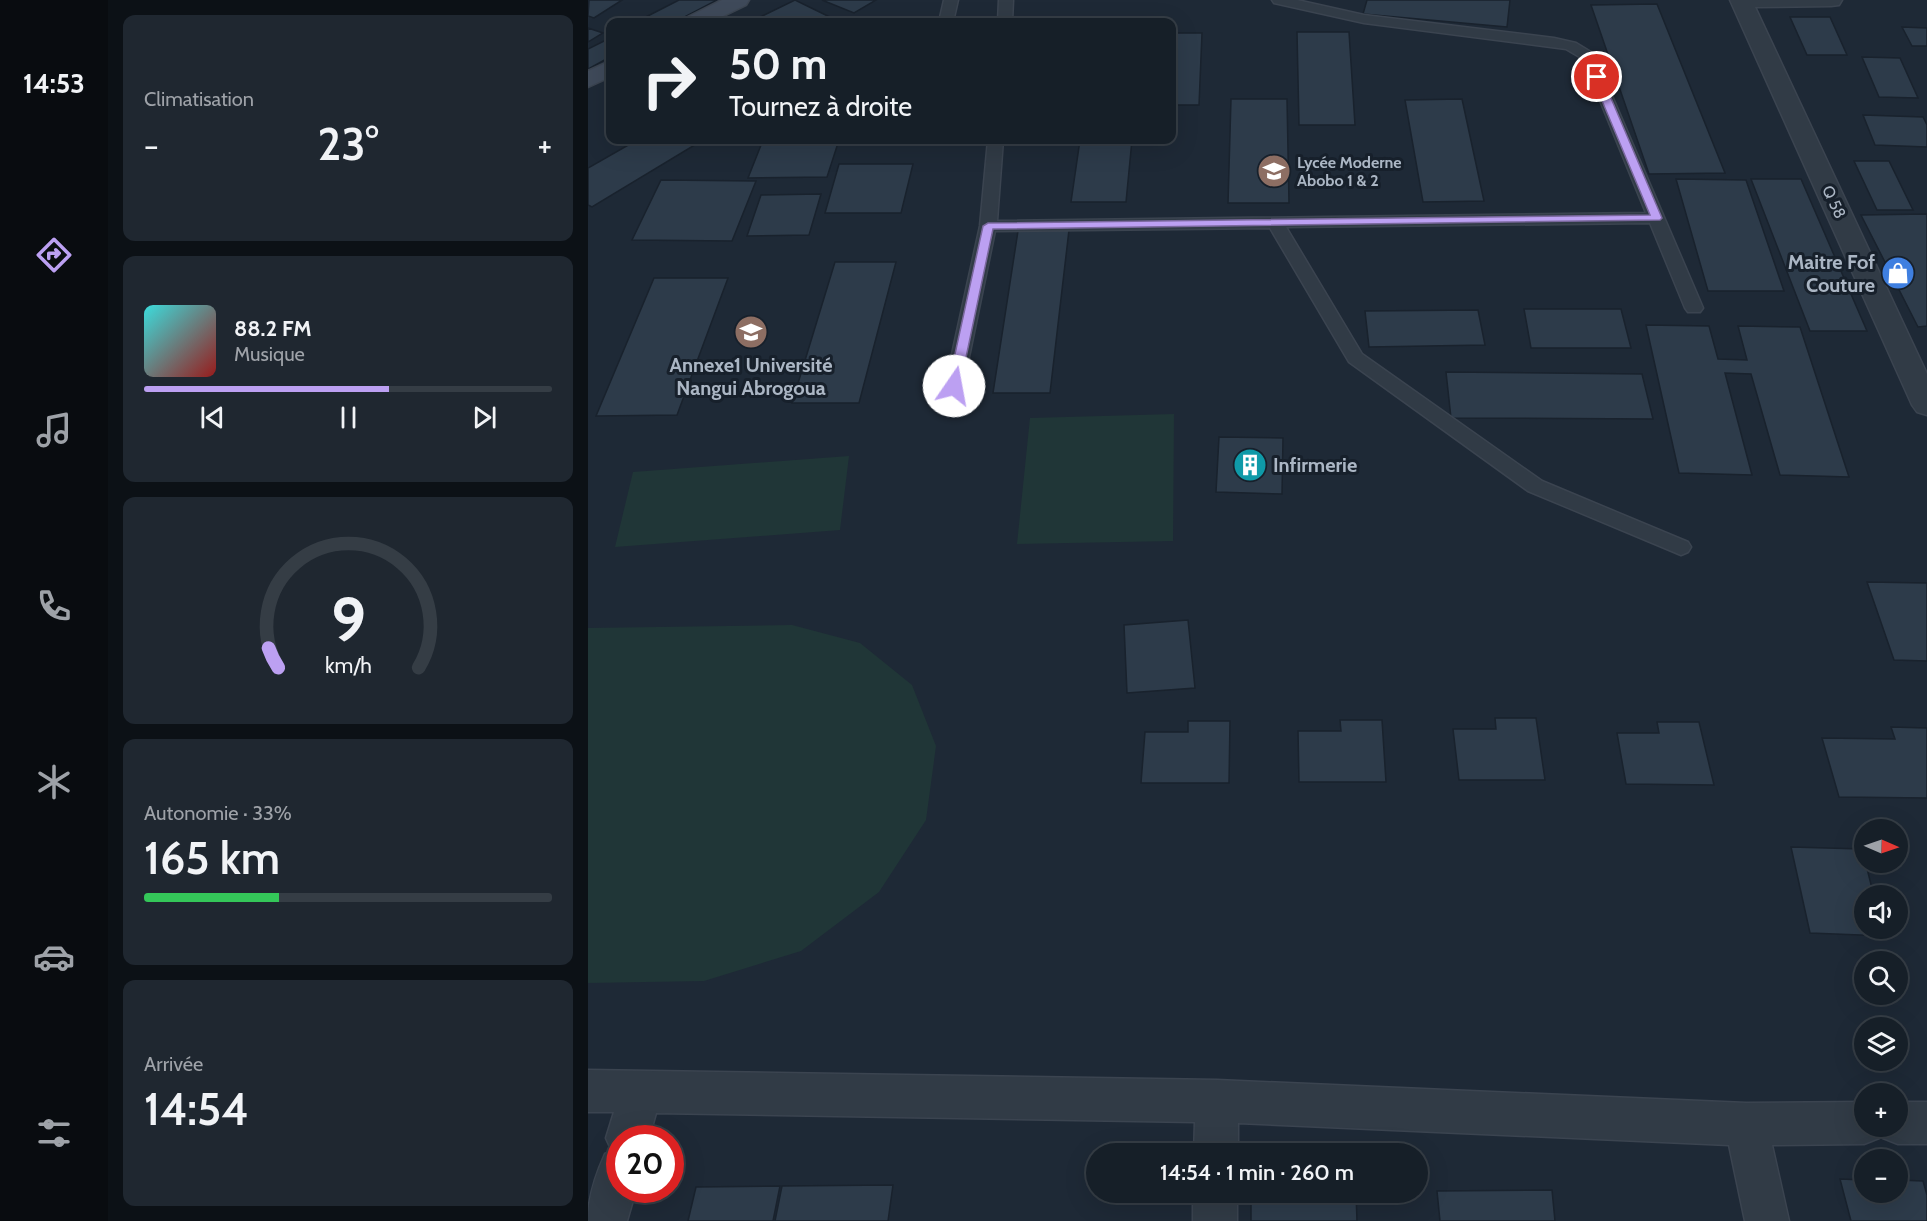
<!DOCTYPE html>
<html lang="fr">
<meta charset="utf-8">
<style>
body{margin:0;font-family:Cabin,sans-serif;background:#1f2730;color:#f1f3f6;height:100vh;display:flex;flex-direction:column;font-size:22px;white-space:nowrap}
*{box-sizing:border-box;margin:0}
p{font-size:20px;color:#9ea2a8}
.icon{flex:none;width:33px;height:33px;fill:none;stroke:currentColor;stroke-width:2;stroke-linecap:round;stroke-linejoin:round}
.map{position:relative;flex:1;overflow:hidden}
.drawer{display:flex;flex-direction:column;gap:15px;padding:15px;background:#0c1116;width:480px}
.drawer>*{flex:none}
.guide{position:absolute;left:18px;top:18px;width:570px;height:126px;border-radius:12px;box-shadow:0 6px 24px #0002,0 0 0 2px #353d45;background:#161f28;color:#f1f3f6;overflow:hidden}
.needle{width:39px;rotate:92deg}
.controls{position:absolute;left:1266px;top:819px;display:grid;gap:12px}
.controls a{display:grid;place-items:center;width:54px;height:54px;border-radius:50%;background:#161f28;box-shadow:0 6px 24px #0002,0 0 0 2px #353d45;font-size:30px}
.speed{position:absolute;left:18px;top:1125px;display:flex;gap:12px;font-size:30px;font-weight:700;text-align:center}
.speed>*{display:grid;place-content:center;width:78px;height:78px;border-radius:50%;background:#161f28;box-shadow:0 6px 24px #0002,0 0 0 2px #353d45;line-height:1}
.speed .limit{border:9px solid #d22;background:#fff;color:#111}
.pin{position:absolute;display:grid;place-items:center;width:51px;height:51px;color:#fff;margin:-26px;border:3px solid #fff;border-radius:50%;box-shadow:0 2px 6px #0007}
.me{position:absolute;width:66px;margin:-33px;rotate:12deg;stroke-linejoin:round;filter:drop-shadow(0 0 4px #0008)}
.turn{display:flex;align-items:center;gap:21px;height:126px;padding:0 24px;font-size:27px}
.turn .icon{width:78px;height:78px;stroke-width:2.5}
.turn b{display:block;font-size:42px;line-height:51px}
.big{font-size:45px;font-weight:600;line-height:1.1}
.drawer .card{flex:1;display:flex;flex-direction:column;justify-content:center;gap:9px;min-width:0;padding:0 21px;border-radius:12px;background:#1f2730}
.drawer .dial{align-items:center;gap:0}
.dial svg{height:156px;overflow:visible;fill:none;stroke:#353d45;stroke-width:7;stroke-linecap:round;text-anchor:middle}
.dial text{fill:#f1f3f6;stroke:none}
.song{display:flex;align-items:center;gap:18px}
.cover{width:72px;height:72px;border-radius:9px;background:linear-gradient(135deg,hsl(180 70% 55%),hsl(0 70% 35%))}
.played{height:6px;border-radius:3px;background:linear-gradient(90deg,#bca0f2 60%,#353d45 60%)}
.keys{display:flex;justify-content:space-around;direction:ltr}
.heat{display:flex;justify-content:space-between;align-items:center;font-size:33px;direction:ltr}
.charge{height:9px;border-radius:4px;background:linear-gradient(90deg,#34c759 33%,#353d45 0)}
.trip{position:absolute;left:498px;top:1143px;width:342px;height:60px;border-radius:30px;background:#161f28;box-shadow:0 6px 24px #0002,0 0 0 2px #353d45;font-weight:600;line-height:60px;text-align:center}
main{display:flex;flex:1;min-height:0}
.menu{display:flex;flex-direction:column;width:108px;justify-content:space-around;align-items:center;background:#090c10;color:#9ea2a8}
.menu .icon{width:42px;height:42px}
.menu .current{color:#bca0f2}
.menu b{font-size:27px;color:#f1f3f6}
.map>svg:first-child{display:block}
.green{fill:#203637}
.building{fill:#2d3b4a;stroke:#19222d;stroke-width:1.5}
.lines{fill:none;stroke-linecap:round;stroke-linejoin:round}
.lane-casing{stroke:#3b4450;stroke-width:3}
.street-casing{stroke:#3b4450;stroke-width:3}
.secondary-casing{stroke:#3b4450;stroke-width:3}
.lane{fill:#313b46;fill-rule:evenodd}
.street{fill:#313b46;fill-rule:evenodd}
.secondary{fill:#3f4a5a;fill-rule:evenodd}
.route{fill:#bca0f2;stroke:#7a689d;stroke-width:1.5}
.labels{text-anchor:middle;dominant-baseline:central;stroke-width:6;stroke-linejoin:round;paint-order:stroke}
.far-poi-label{font-size:16px;font-weight:bold;fill:#abb6c4;stroke:#17202b;text-anchor:start}
.far-street-label{font-size:16px;fill:#abb6c4;stroke:#17202b}
.poi-label{font-size:20px;font-weight:bold;fill:#abb6c4;stroke:#17202b;text-anchor:end}
</style>
<main>
<nav class="menu">
<b>14:53</b>
<svg class="icon current" aria-label="directions" viewBox="0 0 24 24"><path d="M12 3l9 9-9 9-9-9zM9 14v-3h6M13 9l2 2-2 2"/></svg>
<svg class="icon" aria-label="music" viewBox="0 0 24 24"><path d="M9 18V5l10-2v13"/><circle cx="6" cy="18" r="3"/><circle cx="16" cy="16" r="3"/></svg>
<svg class="icon" aria-label="phone" viewBox="0 0 24 24"><path d="M5 4h4l2 5-3 2q2 4 5 5l2-3 5 2v4C11 20 4 13 5 4z"/></svg>
<svg class="icon" aria-label="climate" viewBox="0 0 24 24"><path d="M12 3v18M4 7l16 10M4 17L20 7"/></svg>
<svg class="icon" aria-label="car" viewBox="0 0 24 24"><path d="M5 17H2v-5l4-1 3-4h7l3 4 3 1v5h-3M9 17h6M6 11h13"/><circle cx="7" cy="17" r="2"/><circle cx="17" cy="17" r="2"/></svg>
<svg class="icon" aria-label="filters" viewBox="0 0 24 24"><path d="M4 7h16M4 17h16"/><circle cx="9" cy="7" r="2"/><circle cx="15" cy="17" r="2"/></svg>
</nav>
<section class="drawer">
<div class="card"><p>Climatisation</p>
<div class="heat"><a>−</a><b class="big">23°</b><a>+</a></div>
</div>
<div class="card">
<div class="song"><i class="cover"></i><div><b>88.2 FM</b><p>Musique</p></div></div>
<div class="played"></div>
<div class="keys"><svg class="icon" aria-label="previous" viewBox="0 0 24 24"><path d="M18 5L8 12l10 7zM5 5v14"/></svg><svg class="icon" aria-label="pause" viewBox="0 0 24 24"><path d="M8 5v14M16 5v14"/></svg><svg class="icon" aria-label="next" viewBox="0 0 24 24"><path d="M6 5l10 7-10 7zM19 5v14"/></svg></div>
</div>
<div class="card dial"><svg viewBox="0 0 100 80">
<path d="M14 69A42 42 0 1 1 86 69"/>
<path d="M14 69A42 42 0 0 1 9 59" stroke="#bca0f2"/>
<text x="50" y="56" font-size="32" font-weight="700">9</text>
<text x="50" y="72" font-size="11">km/h</text>
</svg></div>
<div class="card"><p>Autonomie · 33%</p><b class="big">165 km</b><div class="charge"></div></div>
<div class="card"><p>Arrivée</p><b class="big">14:54</b></div>
</section>
<div class="map">
<svg width="1339" height="1221" viewBox="0 0 1339 1221">
<rect width="100%" height="100%" fill="#1e2936"/>
<path class="green" d="M 586,414 L 585,541 L 429,544 L 442,418 Z
M 261,456 L 252,530 L 27,547 L 45,472 Z
M 204,625 L 272,643 L 324,685 L 348,746 L 338,820 L 291,892 L 213,951 L 116,981 L 0,983 L 0,628 Z"/>
<path class="building" d="M 34,0 L 6,18 L 0,16 L 1,0 Z
M 91,0 L 129,0 L 87,22 L 48,22 Z
M 207,0 L 252,22 L 162,22 Z
M 234,0 L 288,0 L 266,13 Z
M 779,0 L 922,0 L 919,27 L 775,14 Z
M 1069,4 L 1137,173 L 1061,174 L 1003,5 Z
M 1202,17 L 1242,17 L 1259,55 L 1219,55 Z
M 1314,27 L 1339,28 L 1339,46 L 1324,46 Z
M 0,28 L 15,33 L 0,42 Z
M 709,32 L 761,32 L 767,125 L 711,125 Z
M 584,33 L 614,33 L 611,105 L 584,105 Z
M 22,38 L 22,57 L 0,69 L 0,49 Z
M 1274,57 L 1312,58 L 1330,98 L 1291,97 Z
M 643,99 L 699,99 L 701,203 L 640,203 Z
M 874,99 L 896,201 L 835,202 L 817,100 Z
M 1275,115 L 1335,117 L 1339,125 L 1339,147 L 1287,145 Z
M 49,140 L 115,140 L 4,207 L 0,205 L 0,168 Z
M 175,140 L 251,140 L 239,177 L 160,178 Z
M 492,140 L 544,140 L 538,202 L 483,202 Z
M 1266,161 L 1301,161 L 1325,210 L 1289,210 Z
M 251,164 L 325,164 L 313,213 L 237,213 Z
M 1088,179 L 1158,180 L 1196,291 L 1120,291 Z
M 1163,179 L 1213,179 L 1279,331 L 1222,331 Z
M 73,180 L 168,181 L 144,241 L 44,240 Z
M 233,194 L 221,235 L 159,236 L 173,195 Z
M 1339,214 L 1339,326 L 1330,327 L 1273,215 Z
M 481,230 L 462,393 L 405,393 L 430,231 Z
M 247,262 L 308,262 L 271,403 L 204,403 Z
M 66,278 L 140,278 L 89,415 L 8,416 Z
M 936,309 L 1033,309 L 1043,348 L 943,348 Z
M 890,310 L 897,345 L 781,347 L 777,311 Z
M 1058,325 L 1121,326 L 1130,359 L 1159,360 L 1150,326 L 1212,327 L 1261,477 L 1192,475 L 1163,374 L 1137,373 L 1164,475 L 1091,473 Z
M 858,372 L 1054,374 L 1065,419 L 863,418 Z
M 631,437 L 695,438 L 694,494 L 628,492 Z
M 1279,582 L 1339,583 L 1339,661 L 1306,660 Z
M 600,620 L 607,688 L 539,693 L 536,625 Z
M 907,718 L 948,718 L 957,780 L 871,780 L 865,729 L 908,729 Z
M 752,720 L 794,720 L 798,782 L 711,782 L 710,731 L 753,731 Z
M 600,721 L 642,721 L 641,783 L 553,783 L 557,732 L 600,732 Z
M 1069,722 L 1111,722 L 1126,785 L 1038,784 L 1029,733 L 1071,733 Z
M 1303,727 L 1339,728 L 1339,798 L 1251,797 L 1234,738 L 1307,739 Z
M 1203,847 L 1274,849 L 1286,896 L 1276,896 L 1276,928 L 1295,928 L 1297,936 L 1222,933 Z
M 1252,1179 L 1276,1180 L 1276,1192 L 1310,1192 L 1310,1180 L 1335,1181 L 1339,1195 L 1339,1221 L 1263,1221 Z
M 305,1185 L 300,1221 L 187,1221 L 194,1186 Z
M 192,1186 L 185,1221 L 100,1221 L 108,1187 Z
M 964,1190 L 967,1221 L 852,1221 L 849,1191 Z
M 663,1192 L 768,1192 L 769,1221 L 663,1221 Z"/>
<g class="lines">
<g class="lane-casing">
<path id="lane" d="M 356,0 L 370,0 L 365,22 L 351,22 Z
M 411,0 L 425,0 L 424,22 L 410,22 Z
M 684,0 L 709,0 L 776,15 L 966,38 L 988,43 L 1006,54 L 1115,308 L 1112,312 L 1100,312 L 1097,308 L 1062,223 L 698,227 L 774,354 L 954,481 L 1100,542 L 1103,547 L 1100,552 L 1093,555 L 1086,552 L 940,491 L 761,362 L 682,228 L 407,231 L 375,386 L 372,390 L 366,392 L 360,390 L 357,386 L 392,226 L 400,140 L 415,140 L 409,221 L 1058,213 L 995,59 L 978,49 L 776,23 L 686,3 Z"/>
</g>
<g class="street-casing">
<path id="street" d="M 1142,0 L 1254,0 L 1251,5 L 1243,6 L 1167,7 L 1339,374 L 1339,415 L 1329,412 L 1324,405 Z
M 0,1070 L 629,1080 L 1158,1103 L 1276,1102 L 1276,1126 L 1310,1126 L 1310,1102 L 1339,1102 L 1339,1144 L 1310,1144 L 1295,1138 L 1293,1134 L 1291,1138 L 1276,1144 L 1184,1145 L 1201,1221 L 1157,1221 L 1141,1145 L 650,1123 L 650,1154 L 606,1154 L 607,1122 L 68,1113 L 61,1138 L 32,1138 L 32,1190 L 48,1190 L 39,1221 L 0,1221 C 0,1197 7,1176 17,1154 L 24,1151 L 18,1138 L 26,1112 L 0,1112 Z
M 605,1192 L 649,1192 L 649,1221 L 605,1221 Z"/>
</g>
<g class="secondary-casing">
<path id="secondary" d="M 134,0 L 161,0 L 158,5 L 123,22 L 97,22 L 100,17 Z
M 22,61 L 22,77 L 0,87 L 0,71 Z"/>
</g>
<use href="#lane" class="lane"/>
<use href="#street" class="street"/>
<use href="#secondary" class="secondary"/>
</g>
<path class="route" d="M 1006,75 L 1014,77 L 1074,218 L 1072,220 L 405,229 L 372,386 L 366,390 L 360,386 L 395,226 L 400,223 L 1062,215 L 1004,77 Z"/>
<defs>
<g id="school-disc" transform="scale(1.725)"><circle r="9.5" fill="#8d6e63" stroke="#17202b"/><path d="M0-5L7-2L0 1L-7-2ZM-4 1L0 2.5L4 1V4Q0 6-4 4Z" fill="#fff"/></g>
<g id="shop-disc" transform="scale(1.725)"><circle r="9.5" fill="#3f7fe0" stroke="#17202b"/><path d="M-5-2.5h2.3a2.7 3.5 0 0 1 5.4 0H5L5.5 6h-11ZM-1.5-2.5h3a1.5 2.3 0 0 0-3 0Z" fill="#fff"/></g>
<g id="university-disc" transform="scale(1.725)"><circle r="9.5" fill="#8d6e63" stroke="#17202b"/><path d="M0-5L7-2L0 1L-7-2ZM-4 1L0 2.5L4 1V4Q0 6-4 4Z" fill="#fff"/></g>
<g id="building-disc" transform="scale(1.725)"><circle r="9.5" fill="#0f9aa8" stroke="#17202b"/><path d="M-4-6H4V6H1V3H-1V6H-4ZM-2.5-4.3h1.7v1.8h-1.7ZM.8-4.3h1.7v1.8H.8ZM-2.5-1h1.7V.8h-1.7ZM.8-1h1.7V.8H.8Z" fill="#fff"/></g>
</defs>
<g fill-rule="evenodd">
<use href="#school-disc" x="686" y="171"/>
<use href="#shop-disc" x="1310" y="273"/>
<use href="#university-disc" x="163" y="332"/>
<use href="#building-disc" x="662" y="465"/>
</g>
<g class="labels">
<g class="far-poi-label">
<text x="709" y="162">Lycée Moderne<tspan x="709" dy="18">Abobo 1 &amp; 2</tspan></text>
</g>
<g class="far-street-label">
<text transform="translate(1246 202) rotate(65)">Q 58</text>
</g>
<g class="poi-label">
<text x="1287" y="262">Maitre Fof<tspan x="1287" dy="23">Couture</tspan></text>
<text x="163" y="365" text-anchor="middle">Annexe1 Université<tspan x="163" dy="23">Nangui Abrogoua</tspan></text>
<text x="685" y="465" text-anchor="start">Infirmerie</text>
</g>
</g>
</svg>
<div class="controls">
<a><svg class="needle" viewBox="-14 -14 28 28"><path d="M0-13l5 13h-10z" fill="#e53935"/><path d="M0 13l5-13h-10z" fill="#9ea2a8"/></svg></a>
<a><svg class="icon" aria-label="sound" viewBox="0 0 24 24"><path d="M4 9h4l5-4v14l-5-4H4zM17 9q2 3 0 6"/></svg></a>
<a><svg class="icon" aria-label="search" viewBox="0 0 24 24"><circle cx="10" cy="10" r="6"/><path d="M15 15l6 6"/></svg></a>
<a><svg class="icon" aria-label="layers" viewBox="0 0 24 24"><path d="M12 4l9 5-9 5-9-5zM3 14l9 5 9-5"/></svg></a>
<a>+</a>
<a>−</a>
</div>
<div class="speed"><div class="limit">20</div></div>
<div class="pin" style="left:1009px;top:77px;background:#d93025"><svg class="icon" aria-label="arrive" viewBox="0 0 24 24"><path d="M6 21V4h12l-3 4 3 4H6"/></svg></div>
<svg class="me" style="left:366px;top:386px" viewBox="-20 -20 40 40"><circle r="19" fill="#fff"/><path d="M0-13L10 11 0 6-10 11z" fill="#bca0f2"/></svg>
<div class="trip">14:54 · 1 min · 260 m</div>
<div class="guide">
<div class="turn"><svg class="icon" aria-label="right" viewBox="0 0 24 24"><path d="M7 20v-9h11M14 6l5 5-5 5"/></svg><div><b>50 m</b>Tournez à droite</div></div>
</div>
</div>
</main>
